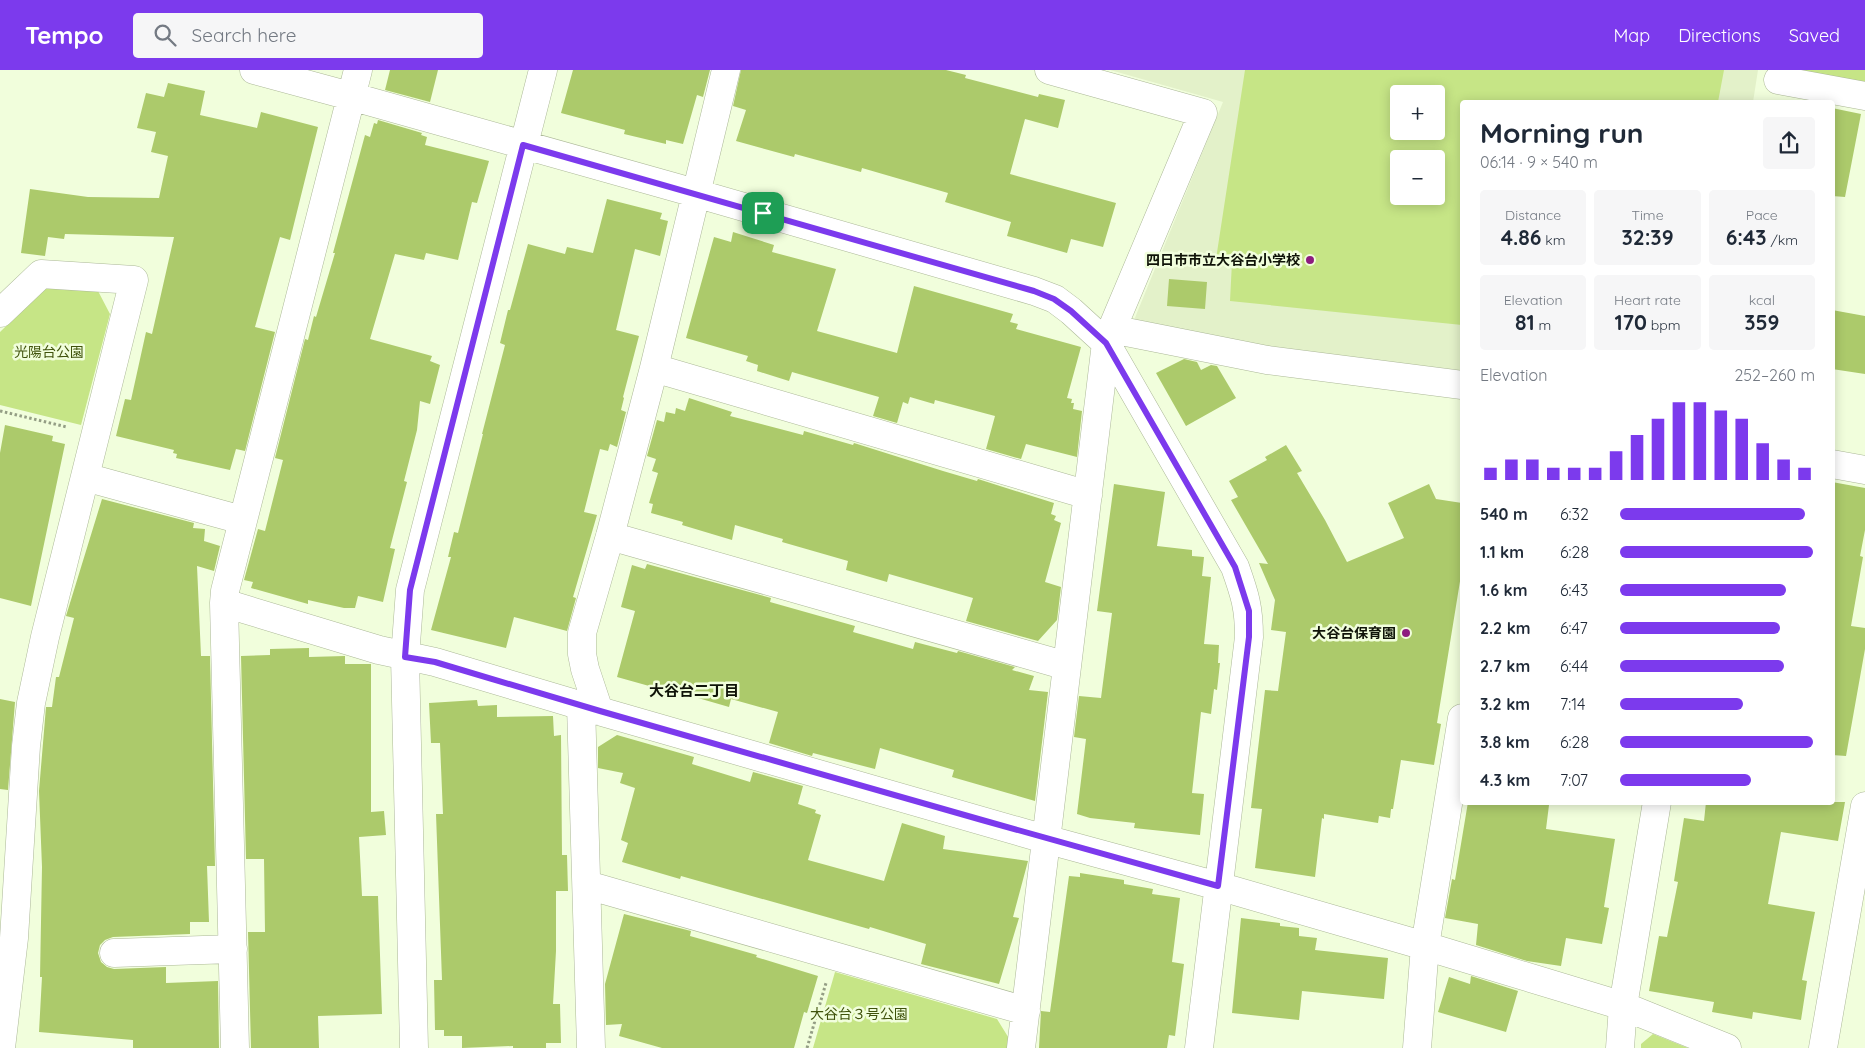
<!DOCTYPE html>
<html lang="en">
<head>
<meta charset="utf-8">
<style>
	:root { --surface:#fff; --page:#f6f6f7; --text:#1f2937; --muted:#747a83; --accent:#7c3aed }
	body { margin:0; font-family:Quicksand,"Noto Sans JP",sans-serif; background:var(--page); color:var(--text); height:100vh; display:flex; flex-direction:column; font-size:19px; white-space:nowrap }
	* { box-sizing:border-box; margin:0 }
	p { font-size:16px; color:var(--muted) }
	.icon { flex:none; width:28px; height:28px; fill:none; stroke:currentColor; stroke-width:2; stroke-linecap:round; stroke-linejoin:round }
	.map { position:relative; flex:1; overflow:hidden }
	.details { position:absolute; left:1460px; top:30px; width:375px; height:705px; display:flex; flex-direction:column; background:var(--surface); border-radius:5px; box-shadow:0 2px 12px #0003 }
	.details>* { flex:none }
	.tools { position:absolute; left:1390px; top:15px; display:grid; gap:10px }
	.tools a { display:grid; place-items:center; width:55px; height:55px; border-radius:5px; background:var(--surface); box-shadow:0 2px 12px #0003; font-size:25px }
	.pin { position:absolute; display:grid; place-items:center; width:42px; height:42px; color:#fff; margin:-21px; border-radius:10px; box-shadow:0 2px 8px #0006 }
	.round { display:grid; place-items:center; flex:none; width:52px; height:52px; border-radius:5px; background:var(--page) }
	.headline { display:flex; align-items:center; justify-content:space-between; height:85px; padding:0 20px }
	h1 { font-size:28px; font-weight:700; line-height:38px }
	.figures { display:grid; grid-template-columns:repeat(3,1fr); gap:8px; height:85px; padding:5px 20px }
	.figures div { display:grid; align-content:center; border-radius:5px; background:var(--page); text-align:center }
	.figures b { font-size:21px; font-weight:700 }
	.figures small { font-size:14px; font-weight:400 }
	.figures p { font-size:14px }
	.chart { height:140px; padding:10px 20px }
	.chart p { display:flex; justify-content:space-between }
	.chart svg { width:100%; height:90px; margin-top:5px; stroke:var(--accent); stroke-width:6 }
	ul { padding:0 20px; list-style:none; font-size:16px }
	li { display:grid; grid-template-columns:80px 60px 1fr; align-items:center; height:38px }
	li i { height:12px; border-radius:6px; background:var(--accent) }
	header { display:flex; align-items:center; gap:30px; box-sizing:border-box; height:70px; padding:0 25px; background:var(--accent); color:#fff }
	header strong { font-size:24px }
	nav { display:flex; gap:28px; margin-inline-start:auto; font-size:18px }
	.search { width:350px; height:45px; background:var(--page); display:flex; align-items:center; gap:12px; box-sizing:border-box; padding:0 18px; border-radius:5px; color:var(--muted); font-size:19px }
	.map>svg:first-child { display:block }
	.built { fill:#e3f1c9; fill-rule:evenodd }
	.green { fill:#c6e586; fill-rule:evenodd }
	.building { fill:#acca6b }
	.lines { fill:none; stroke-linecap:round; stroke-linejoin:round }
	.minor-casing { stroke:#acb898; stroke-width:29 }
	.path { stroke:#949e85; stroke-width:3; stroke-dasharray:2.5 2.5; stroke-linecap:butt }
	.minor { stroke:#fff; stroke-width:28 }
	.route-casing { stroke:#fff; stroke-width:10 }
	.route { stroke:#7c3aed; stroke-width:6 }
	.poi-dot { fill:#8d1c7f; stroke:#f1fedc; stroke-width:2 }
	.labels { text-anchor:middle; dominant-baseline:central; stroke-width:5; stroke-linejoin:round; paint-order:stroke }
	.poi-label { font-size:14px; font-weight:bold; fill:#0f1308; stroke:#f1fedc; text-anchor:end }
	.park-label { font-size:14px; fill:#3f520b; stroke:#f1fedc }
	.neighbourhood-label { font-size:15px; font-weight:bold; fill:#0f1308; stroke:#f1fedc }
</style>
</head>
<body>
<header>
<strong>Tempo</strong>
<div class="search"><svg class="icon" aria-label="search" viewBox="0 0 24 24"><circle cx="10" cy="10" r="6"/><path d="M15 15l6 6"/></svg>Search here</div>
<nav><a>Map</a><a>Directions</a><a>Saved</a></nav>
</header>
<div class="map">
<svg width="1865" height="978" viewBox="0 0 1865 978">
	<rect width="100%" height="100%" fill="#f1fedc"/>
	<path class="built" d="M 1110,0 L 1758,0 L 1753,32 L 1462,32 L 1462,303 L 1269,280 L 1132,255 L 1223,32 ZM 1399,24 L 1436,24 L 1436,61 L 1399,61 ZM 1399,89 L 1436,89 L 1436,126 L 1399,126 Z"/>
	<path class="green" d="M 1245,0 L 1724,0 L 1718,32 L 1462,32 L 1462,255 L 1230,231 L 1232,192 L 1216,189 ZM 1399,24 L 1436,24 L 1436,61 L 1399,61 ZM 1399,89 L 1436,89 L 1436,126 L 1399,126 Z
		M 1802,0 L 1865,0 L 1865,16 L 1805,5 Z
		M 46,217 L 98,221 L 110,244 L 81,355 L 0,335 L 0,262 Z
		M 835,902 L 997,949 L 1010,970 L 1009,978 L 813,978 Z
		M 1653,964 L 1688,978 L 1641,978 L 1641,974 Z"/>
	<path class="building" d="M 390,0 L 438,0 L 430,32 L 385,20 Z
		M 573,0 L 710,0 L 703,27 L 697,25 L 683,74 L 666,70 L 666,74 L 624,64 L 625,60 L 561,43 Z
		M 741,0 L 946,0 L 966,5 L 965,8 L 1038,27 L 1039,24 L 1065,30 L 1058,58 L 1025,49 L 1010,104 L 1116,133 L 1103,177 L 1071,169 L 1067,183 L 1007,166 L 1011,152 L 945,132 L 948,123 L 862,98 L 861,102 L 795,84 L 794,87 L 736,71 L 746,40 L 733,36 Z
		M 168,13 L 205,21 L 200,45 L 257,58 L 261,42 L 318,57 L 290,170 L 280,167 L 255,257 L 275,262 L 245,381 L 236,379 L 230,400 L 176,388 L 177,384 L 173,383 L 174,380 L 116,366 L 125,329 L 131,330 L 146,262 L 152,264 L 174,167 L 65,164 L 64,169 L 48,167 L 45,186 L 21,183 L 30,119 L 88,127 L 159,128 L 168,86 L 151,82 L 156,62 L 137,58 L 146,23 L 164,27 Z
		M 1832,38 L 1861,44 L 1845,127 L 1832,126 Z
		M 378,50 L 422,63 L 421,65 L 427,67 L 425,75 L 489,91 L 477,133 L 472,132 L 458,190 L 426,183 L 424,190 L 395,184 L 370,269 L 432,286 L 430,291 L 440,295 L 430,334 L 420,331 L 417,360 L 404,411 L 407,412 L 390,478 L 395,479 L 383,532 L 358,526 L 355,538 L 344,538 L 308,530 L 308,534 L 251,518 L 253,512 L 244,510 L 258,459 L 265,461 L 283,390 L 275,388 L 305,269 L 308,270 L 314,246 L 316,247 L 335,183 L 333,183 L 365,65 L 370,67 L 374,53 L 377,54 Z
		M 607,129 L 662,143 L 660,149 L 668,151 L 660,186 L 635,179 L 616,260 L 639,266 L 623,327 L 624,328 L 621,340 L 626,342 L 617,377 L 610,374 L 608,381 L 600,379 L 584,442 L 597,445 L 573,527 L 576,528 L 567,561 L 514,547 L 506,578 L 431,560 L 451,487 L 448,487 L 454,462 L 458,463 L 483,364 L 482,364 L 505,275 L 500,273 L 508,240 L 510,240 L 528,174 L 565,184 L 567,177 L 593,183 Z
		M 733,162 L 774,175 L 772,182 L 836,199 L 817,261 L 897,283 L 914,216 L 1013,244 L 1010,252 L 1018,254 L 1016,259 L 1081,277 L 1067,328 L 1072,329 L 1071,333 L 1074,333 L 1073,339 L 1082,341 L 1077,387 L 1026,374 L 1021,389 L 986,379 L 995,346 L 935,330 L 934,334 L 910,327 L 908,334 L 903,332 L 897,353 L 873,346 L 879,327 L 792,302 L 789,311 L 757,301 L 758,295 L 746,291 L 748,286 L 686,268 L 714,167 L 731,172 Z
		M 1169,209 L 1207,212 L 1205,239 L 1167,236 Z
		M 1832,240 L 1865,246 L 1865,304 L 1832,299 Z
		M 1184,289 L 1197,292 L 1201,300 L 1211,295 L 1217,296 L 1236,328 L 1186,356 L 1156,303 Z
		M 689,328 L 732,342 L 730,346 L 803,365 L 804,361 L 853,375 L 854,373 L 943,401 L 977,411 L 978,409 L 1054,433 L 1051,444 L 1056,446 L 1054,450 L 1061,453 L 1045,512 L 1061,517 L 1057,550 L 1038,571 L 966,551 L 973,528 L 889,504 L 887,512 L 846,500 L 848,491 L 782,472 L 783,469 L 735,455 L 732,470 L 682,455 L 683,452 L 651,443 L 653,434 L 649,433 L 658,403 L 652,401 L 656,389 L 647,386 L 657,350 L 664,352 L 666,342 L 675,344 L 676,338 L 685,341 Z
		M 5,355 L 53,366 L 52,371 L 65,374 L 31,536 L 0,528 L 0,383 Z
		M 1286,375 L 1302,401 L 1297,403 L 1325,450 L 1347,492 L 1404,468 L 1388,433 L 1429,414 L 1436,429 L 1462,433 L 1462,499 L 1437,653 L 1441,654 L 1434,695 L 1401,690 L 1393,739 L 1391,739 L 1390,748 L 1379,746 L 1378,753 L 1324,744 L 1324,749 L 1322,748 L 1315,807 L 1255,798 L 1262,739 L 1251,738 L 1265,620 L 1278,621 L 1286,562 L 1271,560 L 1275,530 L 1259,493 L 1268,494 L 1231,430 L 1238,427 L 1229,411 L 1267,390 L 1265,387 Z
		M 1832,412 L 1865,418 L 1865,460 L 1860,486 L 1863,487 L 1851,556 L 1865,558 L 1865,579 L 1846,686 L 1832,685 Z
		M 1114,414 L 1165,422 L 1157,476 L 1192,480 L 1192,486 L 1204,487 L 1202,506 L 1211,507 L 1204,574 L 1219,575 L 1218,593 L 1220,593 L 1217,620 L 1214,619 L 1211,644 L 1201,642 L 1192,723 L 1204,724 L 1200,765 L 1134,758 L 1135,753 L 1090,748 L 1077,744 L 1086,669 L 1074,667 L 1079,626 L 1101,628 L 1112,543 L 1097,541 Z
		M 102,429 L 194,453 L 193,458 L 205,459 L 204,471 L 220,476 L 214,501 L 197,496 L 201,586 L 210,586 L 215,796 L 207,796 L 209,852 L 190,852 L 190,864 L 113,867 L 105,870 L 100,875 L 98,883 L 101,892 L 107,897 L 114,899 L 166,897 L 166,913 L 218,911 L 219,978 L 133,978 L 133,970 L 39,962 L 42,907 L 40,907 L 42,797 L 39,721 L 46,637 L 52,637 L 56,607 L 59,607 L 74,548 L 66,546 Z
		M 647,494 L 771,528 L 770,532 L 855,556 L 853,562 L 913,579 L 915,572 L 957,583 L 958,581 L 1015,597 L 1012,600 L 1034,606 L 1029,620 L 1048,622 L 1035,731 L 952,707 L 954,700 L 880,678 L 875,699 L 813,683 L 812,686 L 769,673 L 778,642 L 731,629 L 729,637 L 667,619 L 667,621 L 617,607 L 635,541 L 621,537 L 632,495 L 645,499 Z
		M 309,578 L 309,587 L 345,586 L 345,594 L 371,594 L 371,742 L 384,741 L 386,765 L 359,767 L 362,826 L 378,826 L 382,944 L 318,946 L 319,978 L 251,978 L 248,862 L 265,862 L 264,789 L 246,789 L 241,586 L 270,585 L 270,579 Z
		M 0,629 L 15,632 L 8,720 L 0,719 Z
		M 477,630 L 478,636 L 497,635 L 497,647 L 553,646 L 554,666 L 561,665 L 562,785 L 567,785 L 568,821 L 556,821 L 556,881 L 553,934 L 560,934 L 561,973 L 546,973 L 546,978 L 513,978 L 513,976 L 462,978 L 462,966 L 444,966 L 444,960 L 435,960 L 434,910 L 442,910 L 436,744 L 443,744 L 440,673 L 431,673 L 429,633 Z
		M 617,665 L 694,687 L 692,694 L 750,712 L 753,702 L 803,716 L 798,734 L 816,740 L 815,743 L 821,745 L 808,790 L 884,811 L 902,753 L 945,766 L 943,779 L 1028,791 L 1013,847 L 1019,848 L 999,914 L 921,894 L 926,874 L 870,857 L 869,859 L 681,806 L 680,809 L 622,792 L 628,773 L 621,770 L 635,718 L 620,713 L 623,703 L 598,698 L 598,677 Z
		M 1468,732 L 1534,732 L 1549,735 L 1546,759 L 1615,769 L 1604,837 L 1609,838 L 1602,874 L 1566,868 L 1561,896 L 1527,891 L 1476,875 L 1478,854 L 1445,848 L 1452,809 L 1455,810 Z
		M 1706,732 L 1845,732 L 1838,771 L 1781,762 L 1768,834 L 1815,842 L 1802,910 L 1807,911 L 1801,950 L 1753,942 L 1752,949 L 1712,942 L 1714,932 L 1649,921 L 1659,866 L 1667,867 L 1678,812 L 1674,811 L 1684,748 L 1704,751 Z
		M 1080,803 L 1124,810 L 1124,814 L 1153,819 L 1152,824 L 1180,828 L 1172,892 L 1184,894 L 1175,966 L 1169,965 L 1167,978 L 1039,978 L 1041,941 L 1050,942 L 1069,806 L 1080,807 Z
		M 624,844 L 691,861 L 690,866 L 757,885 L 756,887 L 818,906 L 807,943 L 804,942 L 794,978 L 662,978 L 619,966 L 622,954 L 606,955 L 605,914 Z
		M 1241,848 L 1280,853 L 1280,856 L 1299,858 L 1299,866 L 1317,868 L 1315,880 L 1388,888 L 1384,929 L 1302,921 L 1299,950 L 1232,943 Z
		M 1471,906 L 1518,921 L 1506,962 L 1438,942 L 1449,907 L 1470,914 Z"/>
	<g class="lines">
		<g class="minor-casing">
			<path id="minor" d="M 254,0 L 350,26 L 695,123 L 1034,221 L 1055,229 L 1071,241 L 1106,273 L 1235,497 C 1245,525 1249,538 1249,567 L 1199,978
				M 1778,10 L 1865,26
				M 0,243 L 41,204 L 134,210 L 45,567 L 31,633 L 26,676 L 14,868 L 1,978
				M 1111,259 L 1267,290 L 1462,315
				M 654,298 L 1088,425
				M 1832,394 L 1865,400
				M 85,407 L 242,450
				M 610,466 L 1067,596
				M 224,533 L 379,580 L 435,592 L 599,641 L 1045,769 L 1218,816 L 1425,876 L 1623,936 L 1727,978
				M 581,635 L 591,978
				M 599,641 L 585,599 L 582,584 L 582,563 L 610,466 L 654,298 L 726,0
				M 587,815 L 1026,941
				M 114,883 L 233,879
				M 235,978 L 224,533 L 225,521 L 358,0
				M 414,978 L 405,587 L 410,520 L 543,0
				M 1021,978 L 1106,273 L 1203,43 L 1049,0
				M 1417,978 L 1425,876 L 1462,648
				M 1620,978 L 1623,936 L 1657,732
				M 1823,978 L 1865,736"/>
		</g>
		<path class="path" d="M 0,341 L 67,357
			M 807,978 L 826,913"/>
		<use href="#minor" class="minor"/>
	</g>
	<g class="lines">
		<g class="route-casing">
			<path id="route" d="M 523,75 L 1034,221 L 1054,229 L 1071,241 L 1106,273 L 1235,497 L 1249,541 L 1249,567 L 1218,816 L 982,750 L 600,641 L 435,592 L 405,587 L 410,520 Z"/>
		</g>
		<use href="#route" class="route"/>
	</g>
	<g class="poi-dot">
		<circle cx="1310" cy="190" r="5"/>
		<circle cx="1406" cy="563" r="5"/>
	</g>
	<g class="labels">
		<g class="poi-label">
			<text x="1300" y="190">四日市市立大谷台小学校</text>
			<text x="1396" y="563">大谷台保育園</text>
		</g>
		<g class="park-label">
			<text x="49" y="282">光陽台公園</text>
			<text x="859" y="944">大谷台３号公園</text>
		</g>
		<g class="neighbourhood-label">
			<text x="694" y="620">大谷台二丁目</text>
		</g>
	</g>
</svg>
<div class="tools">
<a>+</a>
<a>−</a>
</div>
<div class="pin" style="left:763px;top:143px;background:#1e9e55"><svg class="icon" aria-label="arrive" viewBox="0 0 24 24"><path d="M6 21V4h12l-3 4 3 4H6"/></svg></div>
<section class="details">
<div class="headline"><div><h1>Morning run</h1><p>06:14 · 9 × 540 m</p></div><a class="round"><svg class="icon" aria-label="share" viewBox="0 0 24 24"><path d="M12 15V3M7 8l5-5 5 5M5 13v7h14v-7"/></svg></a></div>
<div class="figures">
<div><p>Distance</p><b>4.86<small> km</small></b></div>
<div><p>Time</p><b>32:39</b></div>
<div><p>Pace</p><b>6:43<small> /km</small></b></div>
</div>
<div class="figures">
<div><p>Elevation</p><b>81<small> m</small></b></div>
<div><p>Heart rate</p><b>170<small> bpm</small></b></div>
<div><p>kcal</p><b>359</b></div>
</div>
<div class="chart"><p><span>Elevation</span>252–260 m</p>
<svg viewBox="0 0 160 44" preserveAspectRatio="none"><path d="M5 44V38M15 44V34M25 44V34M35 44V38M45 44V38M55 44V38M65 44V30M75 44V22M85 44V14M95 44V6M105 44V6M115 44V10M125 44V14M135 44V26M145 44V34M155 44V38"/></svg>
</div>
<ul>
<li><b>540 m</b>6:32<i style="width:95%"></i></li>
<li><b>1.1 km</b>6:28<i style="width:99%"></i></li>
<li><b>1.6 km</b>6:43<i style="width:85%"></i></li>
<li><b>2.2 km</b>6:47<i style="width:82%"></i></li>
<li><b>2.7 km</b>6:44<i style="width:84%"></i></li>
<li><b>3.2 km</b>7:14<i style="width:63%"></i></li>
<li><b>3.8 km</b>6:28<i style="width:99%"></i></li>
<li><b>4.3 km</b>7:07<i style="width:67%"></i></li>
</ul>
</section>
</div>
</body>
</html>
